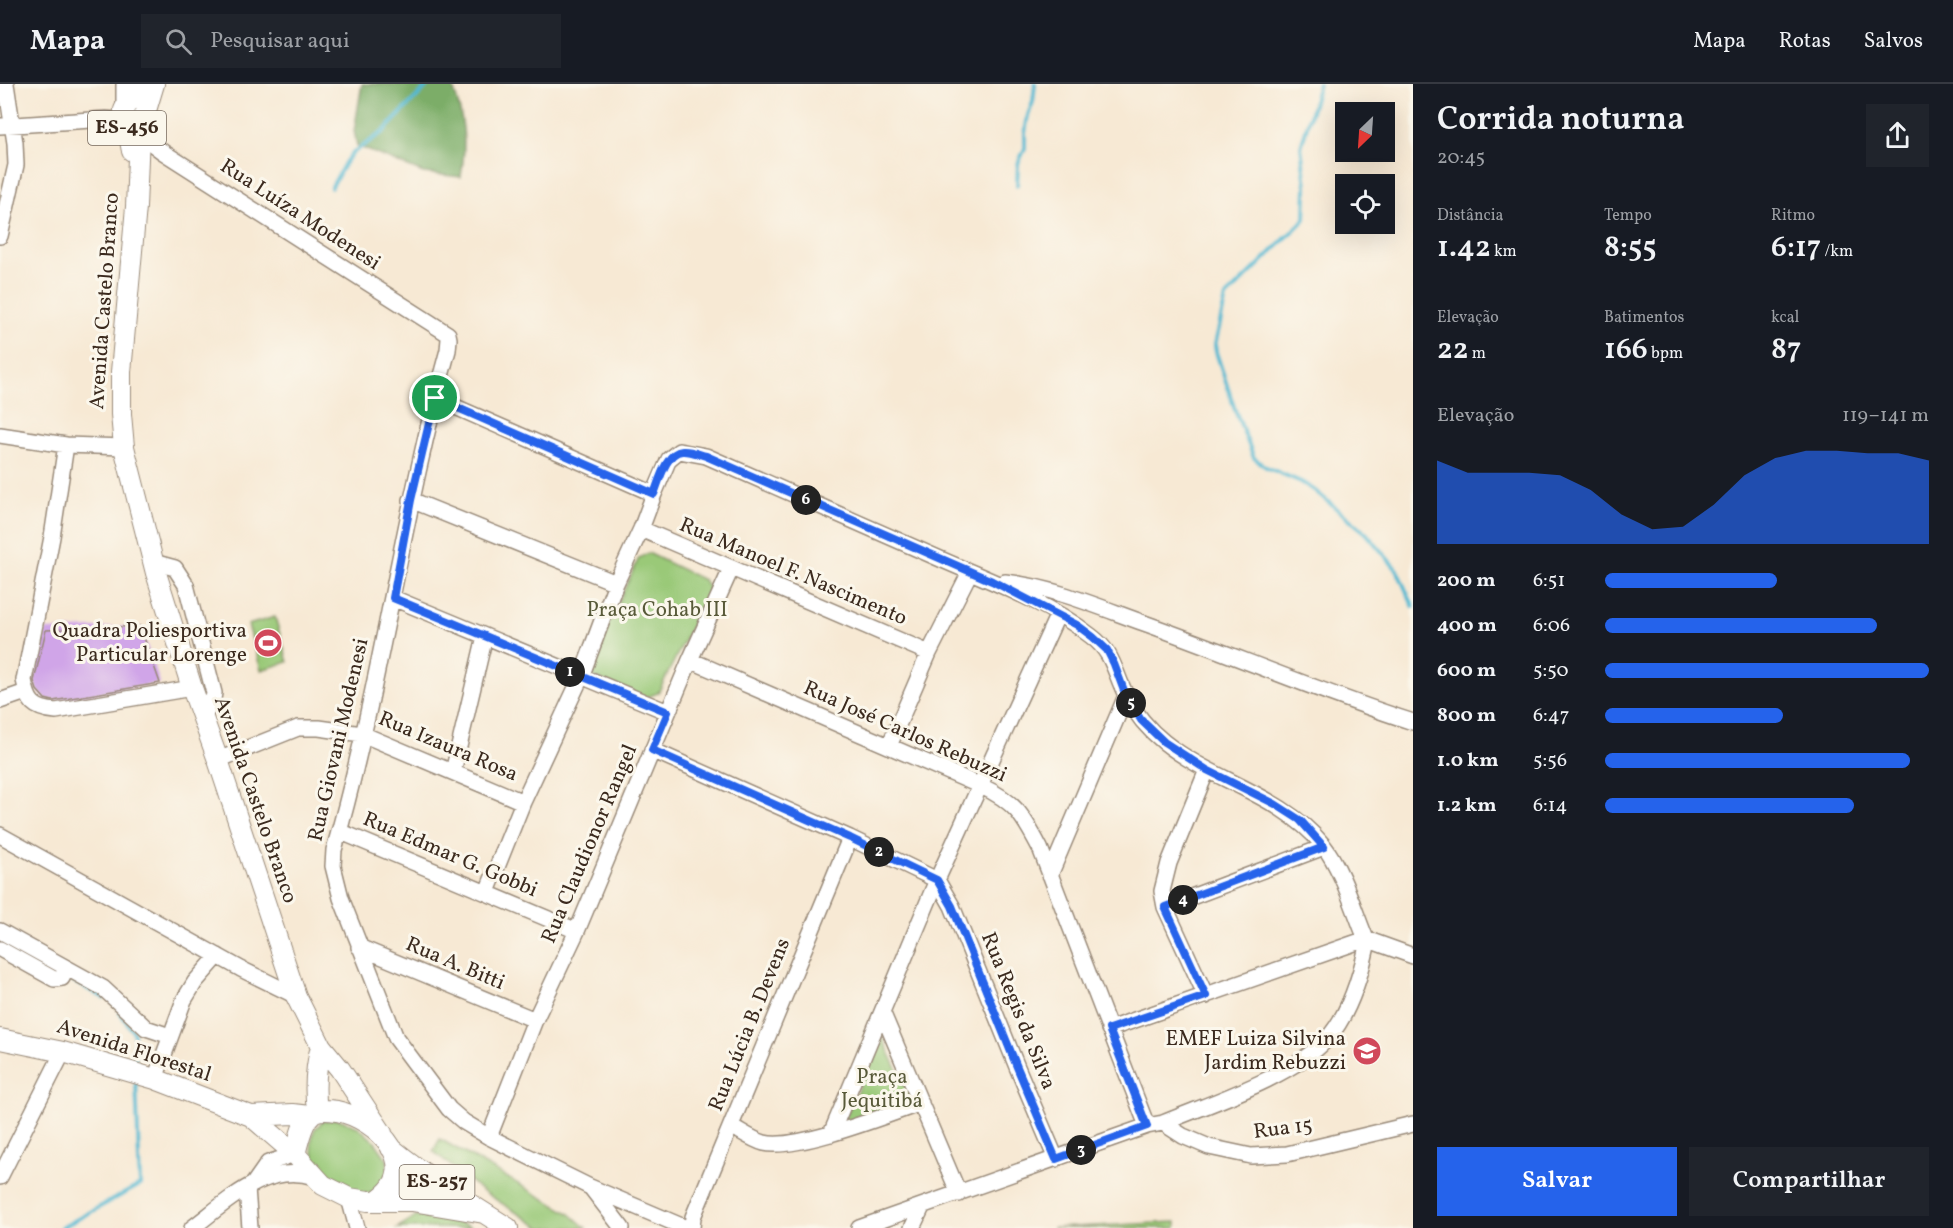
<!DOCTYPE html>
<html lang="pt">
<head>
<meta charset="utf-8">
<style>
	:root { --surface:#171b24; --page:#20242c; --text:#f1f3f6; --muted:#9ea1a6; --line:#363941; --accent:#2563eb }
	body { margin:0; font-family:Vollkorn,serif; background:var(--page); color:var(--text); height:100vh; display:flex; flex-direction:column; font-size:22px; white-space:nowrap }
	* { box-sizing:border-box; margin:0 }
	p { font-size:20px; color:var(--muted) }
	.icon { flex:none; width:33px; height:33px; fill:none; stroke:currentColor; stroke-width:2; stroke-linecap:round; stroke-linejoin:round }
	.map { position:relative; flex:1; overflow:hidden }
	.drawer { display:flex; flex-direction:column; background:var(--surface); width:540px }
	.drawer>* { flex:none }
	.needle { width:39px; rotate:205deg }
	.tools { position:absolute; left:1335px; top:18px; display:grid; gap:12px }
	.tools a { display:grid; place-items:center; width:60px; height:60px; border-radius:0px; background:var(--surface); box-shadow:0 6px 24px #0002; font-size:30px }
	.pin { position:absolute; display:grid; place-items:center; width:51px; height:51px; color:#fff; margin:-26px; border:3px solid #fff; border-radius:50%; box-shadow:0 2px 6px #0007 }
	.km { position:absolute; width:30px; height:30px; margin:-15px; border-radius:50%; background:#222; color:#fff; font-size:16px; line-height:30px; text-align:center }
	.round { display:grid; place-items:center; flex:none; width:63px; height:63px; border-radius:0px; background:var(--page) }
	.headline { display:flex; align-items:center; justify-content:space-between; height:102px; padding:0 24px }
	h1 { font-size:33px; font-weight:600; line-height:45px }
	.stats { display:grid; grid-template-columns:repeat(3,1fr); gap:9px; height:102px; padding:6px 24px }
	.stats div { display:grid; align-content:center }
	.stats b { font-size:30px; font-weight:600 }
	.stats small { font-size:16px; font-weight:400 }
	.stats p { font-size:16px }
	.chart { height:168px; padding:12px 24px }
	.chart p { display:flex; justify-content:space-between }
	.chart svg { width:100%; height:108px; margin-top:6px; fill:var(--accent); opacity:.7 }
	.action { display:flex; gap:12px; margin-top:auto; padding:12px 24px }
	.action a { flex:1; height:69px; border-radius:0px; background:var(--accent); color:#fff; font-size:24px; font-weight:600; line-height:69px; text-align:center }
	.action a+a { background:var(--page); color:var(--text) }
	ul { padding:0 24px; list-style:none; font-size:20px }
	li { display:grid; grid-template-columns:96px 72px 1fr; align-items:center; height:45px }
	li i { height:15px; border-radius:8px; background:var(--accent) }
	header { display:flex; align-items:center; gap:36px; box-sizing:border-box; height:84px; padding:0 30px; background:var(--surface); border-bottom:2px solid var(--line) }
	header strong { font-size:28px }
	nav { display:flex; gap:33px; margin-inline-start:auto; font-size:21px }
	.search { width:420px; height:54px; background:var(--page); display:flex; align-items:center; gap:15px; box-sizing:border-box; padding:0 21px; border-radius:0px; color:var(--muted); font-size:22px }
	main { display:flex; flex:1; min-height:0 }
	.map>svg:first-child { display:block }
	.green { fill:#9ac978; stroke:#6a7a4b; stroke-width:1.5 }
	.forest { fill:#7bad68; stroke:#5b6c43; stroke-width:1.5 }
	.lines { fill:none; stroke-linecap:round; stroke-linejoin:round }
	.stream { stroke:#54b9d2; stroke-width:4 }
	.building { fill:#d0a5e8 }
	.minor-casing { stroke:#998a79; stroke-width:18 }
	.major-casing { stroke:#998a79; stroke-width:22 }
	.minor { stroke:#fff; stroke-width:15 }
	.major { stroke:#fff; stroke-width:20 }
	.route-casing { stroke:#fff; stroke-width:12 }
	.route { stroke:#2563eb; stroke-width:8 }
	.labels { text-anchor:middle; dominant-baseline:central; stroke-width:6; stroke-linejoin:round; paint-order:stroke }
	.shield { fill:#fbf7ec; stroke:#75685c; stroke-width:1.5 }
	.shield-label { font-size:20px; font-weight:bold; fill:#3b2a1e }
	.street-label { font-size:21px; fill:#3b2a1e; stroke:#fbf7ec }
	.park-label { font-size:21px; fill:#585a39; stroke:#fbf7ec }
	.poi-label { font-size:21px; fill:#3b2a1e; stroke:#fbf7ec; text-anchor:end }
</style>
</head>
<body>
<header>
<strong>Mapa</strong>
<div class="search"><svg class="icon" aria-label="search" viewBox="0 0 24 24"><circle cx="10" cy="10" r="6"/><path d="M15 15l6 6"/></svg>Pesquisar aqui</div>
<nav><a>Mapa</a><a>Rotas</a><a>Salvos</a></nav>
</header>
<main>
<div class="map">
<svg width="1413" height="1144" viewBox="0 0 1413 1144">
	<rect width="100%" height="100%" fill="#fbf7ec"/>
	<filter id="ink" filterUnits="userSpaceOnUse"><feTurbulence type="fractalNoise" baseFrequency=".0167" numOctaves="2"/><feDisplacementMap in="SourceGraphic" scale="12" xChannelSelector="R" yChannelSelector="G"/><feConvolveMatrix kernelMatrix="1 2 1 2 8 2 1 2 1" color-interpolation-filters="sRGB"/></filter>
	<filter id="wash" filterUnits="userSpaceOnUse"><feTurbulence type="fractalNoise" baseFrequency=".008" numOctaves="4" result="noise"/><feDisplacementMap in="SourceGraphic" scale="24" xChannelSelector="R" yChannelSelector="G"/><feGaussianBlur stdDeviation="1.35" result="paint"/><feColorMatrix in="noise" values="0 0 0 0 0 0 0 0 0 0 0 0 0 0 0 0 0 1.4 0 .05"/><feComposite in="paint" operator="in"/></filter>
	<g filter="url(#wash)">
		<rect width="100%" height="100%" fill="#f7e9d4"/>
		<path class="green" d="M 648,469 L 704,496 L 710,505 L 658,609 L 645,614 L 590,591 L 592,575 L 639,474 Z
			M 275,533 L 288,578 L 261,586 L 248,541 Z
			M 882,953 L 913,1019 L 842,1040 Z
			M 338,1035 L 358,1043 L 375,1058 L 387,1075 L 389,1091 L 378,1109 L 355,1110 L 330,1094 L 315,1077 L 311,1059 L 314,1046 L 323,1037 Z
			M 440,1055 L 569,1129 L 586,1144 L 541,1144 L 482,1107 L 433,1067 Z
			M 428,1129 L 442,1131 L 472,1144 L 397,1144 L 415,1133 Z
			M 1176,1138 L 1176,1144 L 1052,1144 Z"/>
		<path class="forest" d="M 362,0 L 452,0 C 464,35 467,56 461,93 L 423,89 L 357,62 L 354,47 Z"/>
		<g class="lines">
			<path class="stream" d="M 1319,0 L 1301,63 L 1306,102 L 1305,135 L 1226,213 L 1215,261 L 1216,268 L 1235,326 L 1254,374 L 1266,383 L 1301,398 L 1314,406 L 1366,449 L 1397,486 L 1413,522
				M 1017,101 L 1018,80 L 1025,64 L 1025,49 L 1028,31 L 1033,18 L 1035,0
				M 331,104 L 346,77 L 354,68 L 383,48 L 429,0
				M 6,859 L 31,873
				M 66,893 L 104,914
				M 120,929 L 134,949 L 135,983
				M 61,1144 L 140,1101 L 136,997"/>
		</g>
		<g id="blocks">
			<path class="building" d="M 140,542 L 160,599 L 53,617 L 45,615 L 37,606 L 34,597 L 46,546 Z"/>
		</g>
	</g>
	<g filter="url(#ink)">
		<use href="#blocks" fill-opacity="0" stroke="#998a79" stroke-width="1.5"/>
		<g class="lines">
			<g class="minor-casing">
				<path id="minor" d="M 124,0 L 124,26
					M 0,42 L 106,35 L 126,37
					M 139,50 L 163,68 L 448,250 L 449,255 L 448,266 C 402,431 381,602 334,766 L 333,782 L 341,814 L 396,954 L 449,1025 L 464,1038 L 489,1053 L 590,1103 L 686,1144
					M 0,152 L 16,81 L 15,59 L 6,0
					M 435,314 L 654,410
					M 0,351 L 66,361 L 124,363
					M 66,361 L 52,453 L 24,596 C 28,618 33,625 56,627 L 192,604
					M 411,416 L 616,499
					M 641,445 L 929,569
					M 153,478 L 175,484 L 186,501 L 214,609 L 213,615 L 203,634
					M 1005,498 C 1053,503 1099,523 1144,539 C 1234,571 1322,609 1413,638
					M 393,514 L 668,628
					M 690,576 L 981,702 C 1016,718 1023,732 1040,764 L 1147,1042
					M 0,617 L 26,608
					M 889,662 L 929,569 L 970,488
					M 652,666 L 850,754 L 937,796 L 952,822 L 1017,983 L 1056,1075
					M 218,676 L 298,644 L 319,644 L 362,650 L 523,718
					M 453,688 L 485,552
					M 339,747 L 577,847
					M 0,751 L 241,885 L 296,912
					M 1050,791 L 1126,612
					M 487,808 L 523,718 L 581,593 L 616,499 L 641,445 L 654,410 L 669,375 L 679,367 L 706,372 C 783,406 861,440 938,474 C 990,497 1046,517 1091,552 C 1115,570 1114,589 1127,613 C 1136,631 1149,646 1164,658 C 1214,698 1281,710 1323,761 C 1342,785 1354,826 1366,855 L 1367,862 C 1360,894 1349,931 1327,955 C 1292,993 1211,1019 1163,1039 L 1147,1042 L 859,1144
					M 1165,823 L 1324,763
					M 0,847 L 103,904 L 146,944 L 170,952
					M 359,863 L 535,936
					M 0,865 L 54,895 L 62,894 L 67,884
					M 1206,912 L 1165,823 L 1162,807 L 1169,779 L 1207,686
					M 883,930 L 959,1110
					M 1109,945 L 1366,855 L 1413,872
					M 155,995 L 184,916 L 195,898 L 218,872
					M 1163,1039 L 1183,1052 L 1209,1063 L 1251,1072 L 1287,1070 L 1413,1040
					M 731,1042 C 742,1048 753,1056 764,1059 C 796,1067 887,1031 921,1019
					M 831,1050 L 937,796 L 1058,530
					M 489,1053 L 535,936 L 577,847 L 690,576 L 731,485
					M 0,1093 L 63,968
					M 254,1099 L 268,1079 L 295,1070
					M 247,1104 L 250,1144
					M 592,1105 L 622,1144
					M 349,1114 L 357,1144
					M 192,1144 C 227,1118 267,1077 314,1093
					M 692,1144 L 693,1133 L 850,754
					M 912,1144 L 922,1123"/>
			</g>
			<g class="major-casing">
				<path id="major" d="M 154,0 L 139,50 L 136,123 L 121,288 L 121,330 L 124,363 L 156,489 L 192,604 L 218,676 L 296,912 L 321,962 L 340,985 L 382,1049
					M 132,67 L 124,26 L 138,0
					M 0,955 L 63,968 L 155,995 L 251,1032 L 295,1070 L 323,1101 L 349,1114 L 368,1117 L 412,1117 L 484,1129
					M 317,1027 C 314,1004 315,985 321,962
					M 251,1032 L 293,1030 L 310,1032
					M 391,1064 C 428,1094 468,1119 508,1144
					M 295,1070 C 299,1057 302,1035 314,1028 C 321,1025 330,1026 337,1027 C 379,1035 426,1085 376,1117"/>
			</g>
			<use href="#minor" class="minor"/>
			<use href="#major" class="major"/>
		</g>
	</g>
	<g class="lines" filter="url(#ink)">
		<g class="route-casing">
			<path id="route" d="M 435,314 L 654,410 C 659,398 666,368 682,367 C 690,366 698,370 706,372 L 992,497 L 1077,541 L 1093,553 L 1107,566 L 1114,580 L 1126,612 L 1141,636 L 1164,658 L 1207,686 L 1275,720 L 1300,736 L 1324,763 L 1165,823 L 1206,912 L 1109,945 L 1147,1042 L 1056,1075 L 1017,983 L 952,822 L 937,796 L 850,754 L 652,666 L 668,628 L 393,514 L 411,416 Z"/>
		</g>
		<use href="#route" class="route"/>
	</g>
	<defs>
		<g id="stadium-disc" transform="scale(1.5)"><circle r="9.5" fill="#d1495b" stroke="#fbf7ec"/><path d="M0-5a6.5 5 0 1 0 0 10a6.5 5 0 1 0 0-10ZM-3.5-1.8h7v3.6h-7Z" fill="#fff"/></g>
		<g id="school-disc" transform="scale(1.5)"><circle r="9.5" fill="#d1495b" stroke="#fbf7ec"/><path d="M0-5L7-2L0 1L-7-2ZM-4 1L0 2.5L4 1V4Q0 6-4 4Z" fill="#fff"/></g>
	</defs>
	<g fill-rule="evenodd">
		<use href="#stadium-disc" x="268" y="559"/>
		<use href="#school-disc" x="1367" y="967"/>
	</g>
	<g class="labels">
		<g class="shield">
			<rect x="88" y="27" width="78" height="34" rx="4.5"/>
			<rect x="399.5" y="1081" width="75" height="34" rx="4.5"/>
		</g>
		<g class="shield-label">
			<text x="127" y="44">ES-456</text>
			<text x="437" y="1098">ES-257</text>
		</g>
		<g class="street-label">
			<text transform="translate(300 131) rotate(33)">Rua Luíza Modenesi</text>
			<text transform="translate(105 217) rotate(-86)">Avenida Castelo Branco</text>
			<text transform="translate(793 488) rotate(23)">Rua Manoel F. Nascimento</text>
			<text transform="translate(905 648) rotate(24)">Rua José Carlos Rebuzzi</text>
			<text transform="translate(339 656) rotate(-77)">Rua Giovani Modenesi</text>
			<text transform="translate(448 663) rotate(23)">Rua Izaura Rosa</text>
			<text transform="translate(255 716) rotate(71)">Avenida Castelo Branco</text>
			<text transform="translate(590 760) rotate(-67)">Rua Claudionor Rangel</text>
			<text transform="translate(450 771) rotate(23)">Rua Edmar G. Gobbi</text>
			<text transform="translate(455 880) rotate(23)">Rua A. Bitti</text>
			<text transform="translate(1018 927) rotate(68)">Rua Regis da Silva</text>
			<text transform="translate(750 941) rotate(-68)">Rua Lúcia B. Devens</text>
			<text transform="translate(134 967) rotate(18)">Avenida Florestal</text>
			<text transform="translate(1283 1045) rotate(-7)">Rua 15</text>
		</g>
		<g class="park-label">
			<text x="657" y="526">Praça Cohab III</text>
			<text x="882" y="993">Praça<tspan x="882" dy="24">Jequitibá</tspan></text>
		</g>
		<g class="poi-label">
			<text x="247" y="547">Quadra Poliesportiva<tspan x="247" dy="24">Particular Lorenge</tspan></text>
			<text x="1346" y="955">EMEF Luiza Silvina<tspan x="1346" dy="24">Jardim Rebuzzi</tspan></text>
		</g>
	</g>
</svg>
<div class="tools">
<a><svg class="needle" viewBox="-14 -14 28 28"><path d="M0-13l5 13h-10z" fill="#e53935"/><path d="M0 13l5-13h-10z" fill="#9ea1a6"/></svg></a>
<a><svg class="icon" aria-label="locate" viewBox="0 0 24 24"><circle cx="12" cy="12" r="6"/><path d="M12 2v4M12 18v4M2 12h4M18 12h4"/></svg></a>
</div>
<div class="pin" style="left:435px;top:314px;background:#1e9e55"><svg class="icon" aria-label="arrive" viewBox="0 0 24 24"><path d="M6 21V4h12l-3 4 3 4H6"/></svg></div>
<b class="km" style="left:570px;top:588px">1</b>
<b class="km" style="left:879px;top:768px">2</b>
<b class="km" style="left:1081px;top:1066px">3</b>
<b class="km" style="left:1183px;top:816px">4</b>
<b class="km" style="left:1131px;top:619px">5</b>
<b class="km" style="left:806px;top:416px">6</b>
</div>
<section class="drawer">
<div class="headline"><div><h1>Corrida noturna</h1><p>20:45</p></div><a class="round"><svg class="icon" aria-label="share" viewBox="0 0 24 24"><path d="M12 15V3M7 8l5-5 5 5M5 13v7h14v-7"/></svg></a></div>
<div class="stats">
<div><p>Distância</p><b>1.42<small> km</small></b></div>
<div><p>Tempo</p><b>8:55</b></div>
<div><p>Ritmo</p><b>6:17<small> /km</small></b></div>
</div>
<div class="stats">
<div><p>Elevação</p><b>22<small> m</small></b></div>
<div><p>Batimentos</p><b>166<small> bpm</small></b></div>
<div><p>kcal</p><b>87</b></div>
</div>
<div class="chart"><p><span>Elevação</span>119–141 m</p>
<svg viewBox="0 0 160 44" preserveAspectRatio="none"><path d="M0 44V10L10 15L20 15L30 15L40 16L50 22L60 32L70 38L80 37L90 28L100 16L110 9L120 6L130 6L140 7L150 7L160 10V44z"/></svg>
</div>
<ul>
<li><b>200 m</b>6:51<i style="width:53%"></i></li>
<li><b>400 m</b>6:06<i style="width:84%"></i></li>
<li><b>600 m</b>5:50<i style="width:100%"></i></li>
<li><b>800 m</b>6:47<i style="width:55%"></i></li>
<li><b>1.0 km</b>5:56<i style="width:94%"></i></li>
<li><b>1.2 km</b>6:14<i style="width:77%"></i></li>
</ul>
<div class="action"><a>Salvar</a><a>Compartilhar</a></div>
</section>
</main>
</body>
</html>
